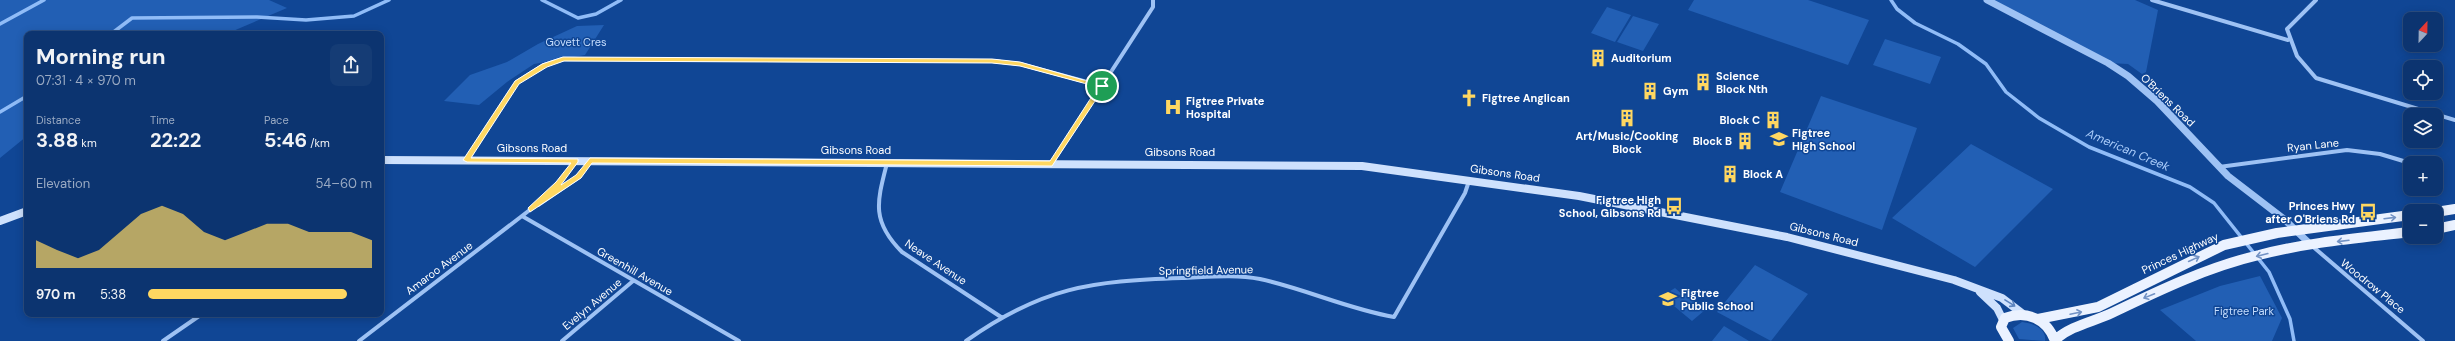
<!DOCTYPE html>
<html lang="en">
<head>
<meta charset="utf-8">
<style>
	:root { --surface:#0c3470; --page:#153c75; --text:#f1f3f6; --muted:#9aaac3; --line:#2c4f83; --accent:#ffd761 }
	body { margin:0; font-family:"DM Sans",sans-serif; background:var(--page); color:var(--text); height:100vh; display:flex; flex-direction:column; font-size:15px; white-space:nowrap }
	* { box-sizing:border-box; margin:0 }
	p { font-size:13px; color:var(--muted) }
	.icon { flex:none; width:22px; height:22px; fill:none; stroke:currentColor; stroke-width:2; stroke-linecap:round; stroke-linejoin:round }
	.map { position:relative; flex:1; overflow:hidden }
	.details { position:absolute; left:24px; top:31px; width:360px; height:286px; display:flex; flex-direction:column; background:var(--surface); border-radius:8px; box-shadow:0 2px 10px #0003,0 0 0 1px var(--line) }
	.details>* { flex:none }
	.needle { width:26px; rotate:22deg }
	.buttons { position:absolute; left:2403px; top:12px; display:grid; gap:8px }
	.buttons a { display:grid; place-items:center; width:40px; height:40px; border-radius:8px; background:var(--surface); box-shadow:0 2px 10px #0003,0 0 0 1px var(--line); font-size:20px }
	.pin { position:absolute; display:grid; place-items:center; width:34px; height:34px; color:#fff; margin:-17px; border:2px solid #fff; border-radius:50%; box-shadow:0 1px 4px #0007 }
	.round { display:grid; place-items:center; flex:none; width:42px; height:42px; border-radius:8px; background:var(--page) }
	.head { display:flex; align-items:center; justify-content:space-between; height:68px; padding:0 12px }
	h1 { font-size:22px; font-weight:700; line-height:30px }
	.figures { display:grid; grid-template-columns:repeat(3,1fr); gap:6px; height:68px; padding:4px 12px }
	.figures div { display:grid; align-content:center }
	.figures b { font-size:20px; font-weight:700 }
	.figures small { font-size:11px; font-weight:400 }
	.figures p { font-size:11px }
	.chart { height:112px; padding:8px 12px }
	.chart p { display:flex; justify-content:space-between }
	.chart svg { width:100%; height:72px; margin-top:4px; fill:var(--accent); opacity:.7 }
	ul { padding:0 12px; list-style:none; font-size:13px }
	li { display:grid; grid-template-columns:64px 48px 1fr; align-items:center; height:30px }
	li i { height:10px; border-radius:5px; background:var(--accent) }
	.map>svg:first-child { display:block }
	.green { fill:#225fb4 }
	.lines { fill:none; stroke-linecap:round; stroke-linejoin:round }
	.stream { stroke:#90bcf7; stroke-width:3.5 }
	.minor { stroke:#9ec2f4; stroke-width:4 }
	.tertiary { stroke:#9ec2f4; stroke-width:7 }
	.secondary { stroke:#cee1fd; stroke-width:8 }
	.primary { stroke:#ebf2ff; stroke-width:10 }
	.oneway { stroke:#7393c5 }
	.oneway2 { stroke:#5c84bf }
	.route { fill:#ffd761; stroke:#fff; fill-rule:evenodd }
	.labels { text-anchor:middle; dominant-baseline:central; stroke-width:3; stroke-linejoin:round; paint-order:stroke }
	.park-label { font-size:11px; fill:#c6defe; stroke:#104695 }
	.poi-label { font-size:11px; font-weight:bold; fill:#fff; stroke:#104695; text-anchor:start }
	.street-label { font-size:11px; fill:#fff; stroke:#104695 }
	.water-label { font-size:12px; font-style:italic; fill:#aaccfa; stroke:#104695 }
</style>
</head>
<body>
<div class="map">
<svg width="2455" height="341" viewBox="0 0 2455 341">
	<rect width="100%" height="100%" fill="#104695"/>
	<path class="green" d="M 0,0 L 269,0 L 287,8 L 226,34 L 27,34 L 27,136 L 0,158 Z
		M 1694,0 L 1808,0 L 1869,20 L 1848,65 L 1688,10 Z
		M 1987,0 L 2135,0 L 2158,10 L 2146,72 L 2142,74 L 2128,64 L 2108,63 Z
		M 1607,7 L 1631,15 L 1615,42 L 1591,33 Z
		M 1633,16 L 1659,24 L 1643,51 L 1617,42 Z
		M 604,25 L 585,55 L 534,64 L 507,82 L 479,105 L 444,101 L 470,75 L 507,62 L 538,44 L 577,26 Z
		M 1885,39 L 1941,57 L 1930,84 L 1873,65 Z
		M 1821,96 L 1917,128 L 1882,230 L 1780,192 Z
		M 1971,144 L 2053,189 L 1975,267 L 1892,218 Z
		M 1755,265 L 1808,294 L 1771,341 L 1717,312 Z
		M 2260,276 L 2282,318 L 2272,341 L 2196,341 L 2160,310 L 2220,286 Z
		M 1675,288 L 1684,296 L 1688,294 L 1705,310 L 1692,321 L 1662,296 Z
		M 2022,322 C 2032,323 2047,328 2045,341 L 2019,339 L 2013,328 Z
		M 1724,326 L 1749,341 L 1712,341 Z"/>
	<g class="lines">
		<path class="stream" d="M 542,0 L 578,18 L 596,14 L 621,0
			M 1891,0 L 1897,9 L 1915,23 L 1958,44 L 1986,64 L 2006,92 L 2039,118 L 2089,147 L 2190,187 L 2214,203 L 2269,272 L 2290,319 L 2294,341
			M 0,24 L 44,0
			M 111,34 L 132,18 L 257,17 L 306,20 L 354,16 L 389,0
			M 0,112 L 27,96"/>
		<path class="minor" d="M 2152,0 L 2288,40
			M 2316,0 L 2287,29 L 2297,56 L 2316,78 L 2455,120
			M 467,160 L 517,82 L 544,65 L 563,59 L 992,61 L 1020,64 L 1102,86
			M 887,163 C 877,202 871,221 902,252 L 1001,317
			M 1052,163 L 1153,7 L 1153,0
			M 2219,167 L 2347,150 L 2380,154 L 2410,163
			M 538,205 L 579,177 L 590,161
			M 522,216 L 739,341
			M 2311,245 L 2423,341
			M 163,341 L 202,314
			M 359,341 L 531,209 L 559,184 L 575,162
			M 562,341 L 633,281
			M 966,341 C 1042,287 1091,281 1182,278 C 1208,277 1235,274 1260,279 C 1306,289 1348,309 1394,317 L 1465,193 L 1469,181"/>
		<path class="tertiary" d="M 1987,0 L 2108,63 L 2128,76 L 2157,101 L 2228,176 L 2284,219 L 2311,245"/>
		<path class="secondary" d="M 381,160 L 1362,166 L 1579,196 L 1787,237 L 1954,280 L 2002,298 L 2023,314
			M 0,221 L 27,211
			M 1980,292 L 1997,308 L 2003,320"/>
		<path class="primary" d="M 2436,212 L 2455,209
			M 2436,229 L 2455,225
			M 2038,319 L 2098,307 L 2224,245 L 2277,233 L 2410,215
			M 2055,340 C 2072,325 2093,322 2112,313 C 2160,290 2208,267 2259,255 C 2309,242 2360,238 2410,232
			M 2009,341 L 2001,327 L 2005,318 C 2027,310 2047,319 2055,341"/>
	</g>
	<defs><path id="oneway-shaft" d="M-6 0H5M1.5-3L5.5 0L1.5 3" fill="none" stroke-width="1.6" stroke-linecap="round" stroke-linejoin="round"/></defs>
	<g class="oneway">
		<use href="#oneway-shaft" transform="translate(2390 218) rotate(-7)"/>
		<use href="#oneway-shaft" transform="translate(2343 241) rotate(173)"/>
		<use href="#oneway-shaft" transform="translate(2262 255) rotate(166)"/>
		<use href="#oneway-shaft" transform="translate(2194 259) rotate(-25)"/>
		<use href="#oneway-shaft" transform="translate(2149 296) rotate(158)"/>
		<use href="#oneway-shaft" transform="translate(2076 313) rotate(-12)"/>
	</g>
	<use class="oneway2" href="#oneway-shaft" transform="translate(2010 303) rotate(32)"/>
	<path class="route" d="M 563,57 L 992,59 L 1020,62 L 1105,86 L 1052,166 L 592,163 L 581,178 L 530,212 L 528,208 L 556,182 L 571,163 L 467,162 L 463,160 L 515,81 L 542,64 ZM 564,61 L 992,63 L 1020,66 L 1098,87 L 1050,161 L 590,158 L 576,175 L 561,185 L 578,162 L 578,159 L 471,158 L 519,84 L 547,67 Z"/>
	<defs>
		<g id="building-bare" transform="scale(1.38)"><path d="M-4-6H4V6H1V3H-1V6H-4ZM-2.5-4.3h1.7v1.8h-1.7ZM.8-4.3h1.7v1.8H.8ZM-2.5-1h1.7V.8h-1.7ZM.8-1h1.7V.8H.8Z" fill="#ffd761" stroke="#104695" stroke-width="2.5" paint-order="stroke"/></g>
		<g id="church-bare" transform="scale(1.38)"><path d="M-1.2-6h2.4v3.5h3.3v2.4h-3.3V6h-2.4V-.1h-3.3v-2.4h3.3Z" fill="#ffd761" stroke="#104695" stroke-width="2.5" paint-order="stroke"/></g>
		<g id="hospital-bare" transform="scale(1.38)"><path d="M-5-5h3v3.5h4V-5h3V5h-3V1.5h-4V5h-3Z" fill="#ffd761" stroke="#104695" stroke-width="2.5" paint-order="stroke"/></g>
		<g id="school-bare" transform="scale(1.38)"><path d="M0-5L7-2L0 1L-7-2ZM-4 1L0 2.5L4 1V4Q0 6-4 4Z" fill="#ffd761" stroke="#104695" stroke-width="2.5" paint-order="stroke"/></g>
		<g id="bus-bare" transform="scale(1.38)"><path d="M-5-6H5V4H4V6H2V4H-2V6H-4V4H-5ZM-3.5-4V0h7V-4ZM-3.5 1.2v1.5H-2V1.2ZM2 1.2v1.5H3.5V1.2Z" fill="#ffd761" stroke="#104695" stroke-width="2.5" paint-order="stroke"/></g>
	</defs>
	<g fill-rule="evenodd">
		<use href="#building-bare" x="1598" y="58"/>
		<use href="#building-bare" x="1703" y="82"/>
		<use href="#building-bare" x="1650" y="91"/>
		<use href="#church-bare" x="1469" y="98"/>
		<use href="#hospital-bare" x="1173" y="107"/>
		<use href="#building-bare" x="1627" y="118"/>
		<use href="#building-bare" x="1773" y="120"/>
		<use href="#school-bare" x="1779" y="139"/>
		<use href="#building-bare" x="1745" y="141"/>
		<use href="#building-bare" x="1730" y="174"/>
		<use href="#bus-bare" x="1674" y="206"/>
		<use href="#bus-bare" x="2368" y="212"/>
		<use href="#school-bare" x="1668" y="299"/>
	</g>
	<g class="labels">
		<g class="park-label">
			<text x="576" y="42">Govett Cres</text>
			<text x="2244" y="311">Figtree Park</text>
		</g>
		<g class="poi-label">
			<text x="1611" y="58">Auditorium</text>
			<text x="1716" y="76">Science<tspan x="1716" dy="13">Block Nth</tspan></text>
			<text x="1663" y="91">Gym</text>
			<text x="1482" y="98">Figtree Anglican</text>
			<text x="1186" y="101">Figtree Private<tspan x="1186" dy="13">Hospital</tspan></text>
			<text x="1760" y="120" text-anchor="end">Block C</text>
			<text x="1792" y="133">Figtree<tspan x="1792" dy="13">High School</tspan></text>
			<text x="1627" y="136" text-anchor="middle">Art/Music/Cooking<tspan x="1627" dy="13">Block</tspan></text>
			<text x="1732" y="141" text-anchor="end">Block B</text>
			<text x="1743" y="174">Block A</text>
			<text x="1661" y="200" text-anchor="end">Figtree High<tspan x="1661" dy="13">School, Gibsons Rd</tspan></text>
			<text x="2355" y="206" text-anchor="end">Princes Hwy<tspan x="2355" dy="13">after O'Briens Rd</tspan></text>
			<text x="1681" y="293">Figtree<tspan x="1681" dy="13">Public School</tspan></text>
		</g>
		<g class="street-label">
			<text transform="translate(2168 100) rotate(44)">O'Briens Road</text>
			<text transform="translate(2313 145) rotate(-6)">Ryan Lane</text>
			<text x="532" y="148">Gibsons Road</text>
			<text x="856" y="150">Gibsons Road</text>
			<text x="1180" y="152">Gibsons Road</text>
			<text transform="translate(1505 173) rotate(8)">Gibsons Road</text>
			<text transform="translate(1824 234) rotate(14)">Gibsons Road</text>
			<text transform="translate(2180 253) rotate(-25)">Princes Highway</text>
			<text transform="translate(936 262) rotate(34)">Neave Avenue</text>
			<text transform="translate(439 268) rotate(-37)">Amaroo Avenue</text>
			<text transform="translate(1206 270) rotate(-1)">Springfield Avenue</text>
			<text transform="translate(635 271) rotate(30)">Greenhill Avenue</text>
			<text transform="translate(2373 286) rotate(39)">Woodrow Place</text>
			<text transform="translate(592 304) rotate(-40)">Evelyn Avenue</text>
		</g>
		<g class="water-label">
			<text transform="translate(2128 150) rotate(23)">American Creek</text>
		</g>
	</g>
</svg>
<div class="buttons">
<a><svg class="needle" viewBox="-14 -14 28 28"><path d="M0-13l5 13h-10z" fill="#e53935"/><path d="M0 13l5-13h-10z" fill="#9aaac3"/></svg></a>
<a><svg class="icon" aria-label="locate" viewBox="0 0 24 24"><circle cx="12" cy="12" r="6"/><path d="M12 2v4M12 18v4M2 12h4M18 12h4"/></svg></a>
<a><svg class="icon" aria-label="layers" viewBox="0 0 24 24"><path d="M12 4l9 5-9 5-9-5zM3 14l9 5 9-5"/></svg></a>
<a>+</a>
<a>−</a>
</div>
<div class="pin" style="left:1102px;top:86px;background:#1e9e55"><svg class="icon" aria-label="arrive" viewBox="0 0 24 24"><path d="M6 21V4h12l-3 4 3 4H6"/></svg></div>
<section class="details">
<div class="head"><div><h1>Morning run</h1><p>07:31 · 4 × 970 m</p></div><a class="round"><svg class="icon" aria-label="share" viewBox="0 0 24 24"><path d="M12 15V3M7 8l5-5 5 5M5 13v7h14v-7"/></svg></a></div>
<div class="figures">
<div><p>Distance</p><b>3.88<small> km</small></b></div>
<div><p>Time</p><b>22:22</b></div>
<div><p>Pace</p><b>5:46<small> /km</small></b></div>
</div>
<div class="chart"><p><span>Elevation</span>54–60 m</p>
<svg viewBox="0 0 160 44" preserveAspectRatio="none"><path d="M0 44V27L10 33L20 38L30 33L40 22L50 11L60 6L70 11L80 22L90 27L100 22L110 17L120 17L130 22L140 22L150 22L160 27V44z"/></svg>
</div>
<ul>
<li><b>970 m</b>5:38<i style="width:89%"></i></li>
</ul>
</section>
</div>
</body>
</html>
